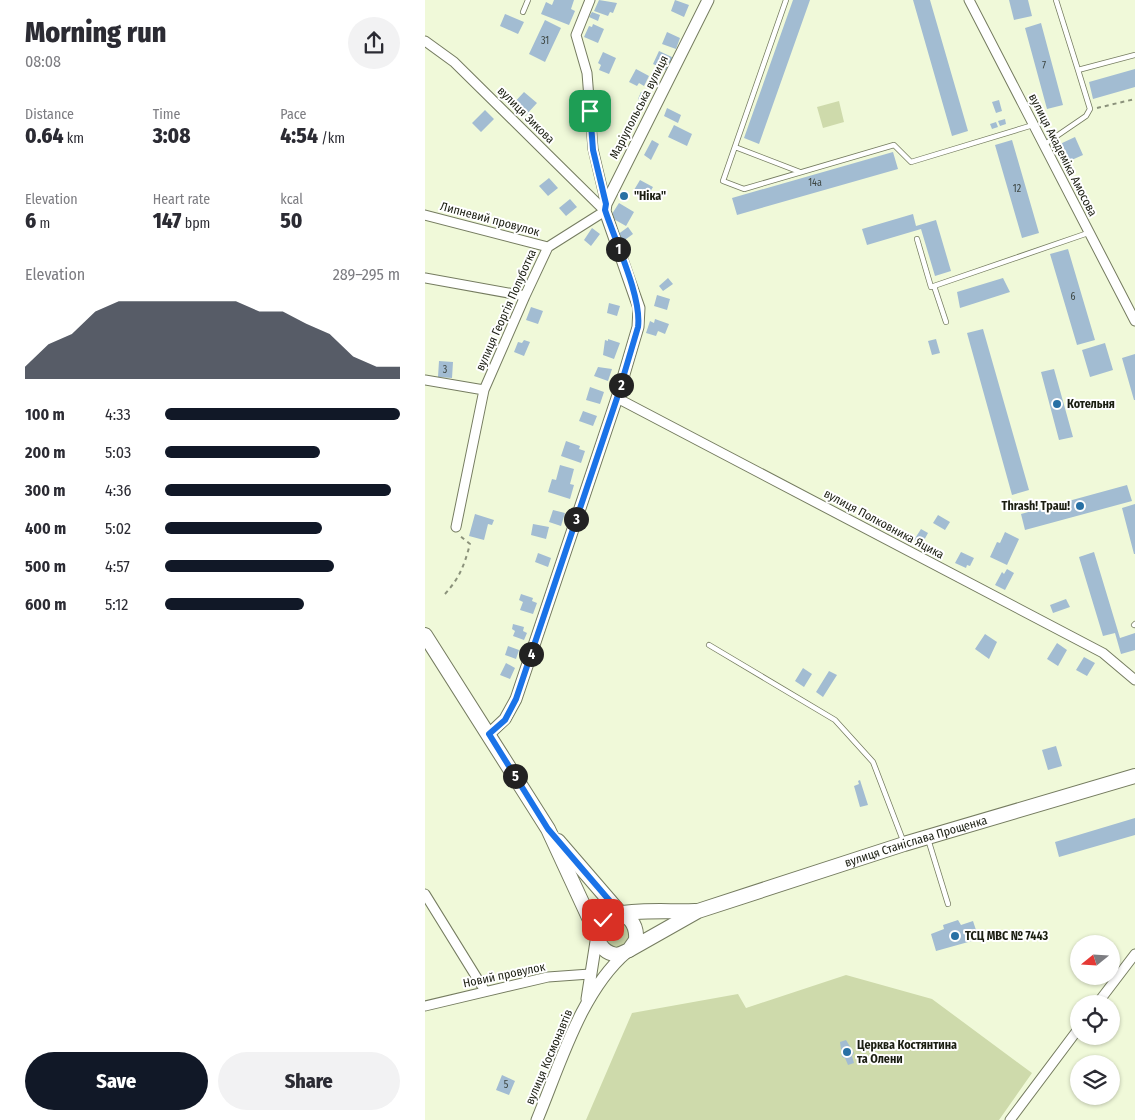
<!DOCTYPE html>
<html lang="en">
<head>
<meta charset="utf-8">
<style>
	:root { --surface:#fff; --page:#f2f2f3; --text:#2b2b33; --muted:#7c7c81; --accent:#111827 }
	body { margin:0; font-family:"Fira Sans Condensed",sans-serif; background:var(--page); color:var(--text); height:100vh; display:flex; flex-direction:column; font-size:19px; white-space:nowrap }
	* { box-sizing:border-box; margin:0 }
	p { font-size:16px; color:var(--muted) }
	.icon { flex:none; width:28px; height:28px; fill:none; stroke:currentColor; stroke-width:2; stroke-linecap:round; stroke-linejoin:round }
	.map { position:relative; flex:1; overflow:hidden }
	.panel { display:flex; flex-direction:column; background:var(--surface); width:425px }
	.panel>* { flex:none }
	.needle { width:32px; rotate:252deg }
	.controls { position:absolute; left:645px; top:935px; display:grid; gap:10px }
	.controls a { display:grid; place-items:center; width:50px; height:50px; border-radius:50%; background:var(--surface); box-shadow:0 1px 4px #0004; font-size:25px }
	.pin { position:absolute; display:grid; place-items:center; width:42px; height:42px; color:#fff; margin:-21px; border-radius:10px; box-shadow:0 2px 8px #0006 }
	.km { position:absolute; width:25px; height:25px; margin:-12px; border-radius:50%; background:#222; color:#fff; font-size:14px; line-height:25px; text-align:center }
	.round { display:grid; place-items:center; flex:none; width:52px; height:52px; border-radius:26px; background:var(--page) }
	.head { display:flex; align-items:center; justify-content:space-between; height:85px; padding:0 25px }
	h1 { font-size:28px; font-weight:800; line-height:38px }
	.figures { display:grid; grid-template-columns:repeat(3,1fr); gap:8px; height:85px; padding:5px 25px }
	.figures div { display:grid; align-content:center }
	.figures b { font-size:21px; font-weight:800 }
	.figures small { font-size:14px; font-weight:400 }
	.figures p { font-size:14px }
	.chart { height:140px; padding:10px 25px }
	.chart p { display:flex; justify-content:space-between }
	.chart svg { width:100%; height:90px; margin-top:5px; fill:var(--accent); opacity:.7 }
	.action { display:flex; gap:10px; margin-top:auto; padding:10px 25px }
	.action a { flex:1; height:58px; border-radius:30px; background:var(--accent); color:#fff; font-size:20px; font-weight:800; line-height:58px; text-align:center }
	.action a+a { background:var(--page); color:var(--text) }
	ul { padding:0 25px; list-style:none; font-size:16px }
	li { display:grid; grid-template-columns:80px 60px 1fr; align-items:center; height:38px }
	li i { height:12px; border-radius:6px; background:var(--accent) }
	main { display:flex; flex:1; min-height:0 }
	.map>svg:first-child { display:block }
	.green { fill:#cedaab }
	.building { fill:#a2bcd2 }
	.lines { fill:none; stroke-linecap:round; stroke-linejoin:round }
	.service-casing { stroke:#757c60; stroke-width:6 }
	.minor-casing { stroke:#757c60; stroke-width:11 }
	.tertiary-casing { stroke:#757c60; stroke-width:13 }
	.primary-casing { stroke:#757c60; stroke-width:16 }
	.path { stroke:#8b927b; stroke-width:2; stroke-dasharray:4 4; stroke-linecap:butt }
	.service { stroke:#fff; stroke-width:4.5 }
	.minor { stroke:#fff; stroke-width:9 }
	.tertiary { stroke:#fff; stroke-width:11 }
	.primary { stroke:#fff; stroke-width:14 }
	.route-casing { stroke:#fff; stroke-width:10 }
	.route { stroke:#1a73e8; stroke-width:6 }
	.poi-dot { fill:#2870a4; stroke:#fff; stroke-width:2 }
	.labels { text-anchor:middle; dominant-baseline:central; stroke-width:4; stroke-linejoin:round; paint-order:stroke }
	.number-label { font-size:10px; fill:#3d4642 }
	.street-label { font-size:12px; fill:#1b1e12; stroke:#fff }
	.poi-label { font-size:12px; font-weight:bold; fill:#1b1e12; stroke:#fff; text-anchor:start }
</style>
</head>
<body>
<main>
<section class="panel">
<div class="head"><div><h1>Morning run</h1><p>08:08</p></div><a class="round"><svg class="icon" aria-label="share" viewBox="0 0 24 24"><path d="M12 15V3M7 8l5-5 5 5M5 13v7h14v-7"/></svg></a></div>
<div class="figures">
<div><p>Distance</p><b>0.64<small> km</small></b></div>
<div><p>Time</p><b>3:08</b></div>
<div><p>Pace</p><b>4:54<small> /km</small></b></div>
</div>
<div class="figures">
<div><p>Elevation</p><b>6<small> m</small></b></div>
<div><p>Heart rate</p><b>147<small> bpm</small></b></div>
<div><p>kcal</p><b>50</b></div>
</div>
<div class="chart"><p><span>Elevation</span>289–295 m</p>
<svg viewBox="0 0 160 44" preserveAspectRatio="none"><path d="M0 44V38L10 27L20 22L30 11L40 6L50 6L60 6L70 6L80 6L90 6L100 11L110 11L120 17L130 22L140 33L150 38L160 38V44z"/></svg>
</div>
<ul>
<li><b>100 m</b>4:33<i style="width:100%"></i></li>
<li><b>200 m</b>5:03<i style="width:66%"></i></li>
<li><b>300 m</b>4:36<i style="width:96%"></i></li>
<li><b>400 m</b>5:02<i style="width:67%"></i></li>
<li><b>500 m</b>4:57<i style="width:72%"></i></li>
<li><b>600 m</b>5:12<i style="width:59%"></i></li>
</ul>
<div class="action"><a>Save</a><a>Share</a></div>
</section>
<div class="map">
<svg width="710" height="1120" viewBox="0 0 710 1120">
	<rect width="100%" height="100%" fill="#f0f9d9"/>
	<path class="green" d="M 414,101 L 419,122 L 398,128 L 392,107 Z
		M178 934a14 14 0 1 1 28 0a14 14 0 1 1-28 0Z
		M 421,975 L 507,999 L 607,1073 L 574,1120 L 161,1120 L 207,1013 L 313,994 L 321,1008 Z"/>
	<path class="building" d="M 129,0 L 149,0 L 146,9 L 150,11 L 144,25 L 116,14 L 121,2 L 127,5 Z
		M 174,0 L 192,3 L 188,13 L 185,12 L 183,16 L 169,11 Z
		M 250,0 L 264,5 L 259,17 L 246,11 Z
		M 368,0 L 385,0 L 334,144 L 319,138 Z
		M 488,0 L 505,0 L 543,131 L 527,136 Z
		M 584,0 L 603,0 L 607,16 L 589,20 Z
		M 167,12 L 175,15 L 173,21 L 164,17 Z
		M 80,14 L 99,22 L 93,34 L 75,26 Z
		M 120,20 L 136,28 L 120,62 L 104,54 Z
		M 616,23 L 638,105 L 622,109 L 600,28 Z
		M 168,24 L 179,29 L 173,43 L 159,37 L 164,26 L 167,27 Z
		M 242,32 L 255,38 L 251,49 L 237,44 Z
		M 234,51 L 249,58 L 243,71 L 228,64 Z
		M 178,52 L 191,58 L 184,74 L 174,70 L 176,65 L 173,63 Z
		M 211,69 L 224,76 L 219,86 L 214,83 L 212,86 L 204,82 Z
		M 710,69 L 710,87 L 668,99 L 664,82 Z
		M 99,92 L 112,103 L 100,116 L 87,105 Z
		M 216,92 L 225,96 L 222,103 L 213,99 Z
		M 574,100 L 577,111 L 571,113 L 567,102 Z
		M 242,108 L 256,115 L 253,123 L 239,116 Z
		M 60,110 L 69,119 L 56,132 L 47,123 Z
		M 580,119 L 581,124 L 575,126 L 573,121 Z
		M 571,122 L 573,127 L 567,129 L 565,124 Z
		M 249,125 L 267,134 L 262,146 L 243,137 Z
		M 650,137 L 658,155 L 642,162 L 635,144 Z
		M 227,140 L 234,144 L 226,160 L 219,155 Z
		M 587,140 L 614,233 L 597,238 L 570,145 Z
		M 468,152 L 473,169 L 312,215 L 307,198 Z
		M 124,178 L 133,188 L 123,196 L 114,186 Z
		M 215,180 L 228,187 L 222,197 L 209,190 Z
		M 199,190 L 204,193 L 199,202 L 194,199 Z
		M 145,199 L 152,207 L 141,216 L 134,208 Z
		M 194,203 L 209,212 L 201,226 L 185,217 Z
		M 488,214 L 491,226 L 511,220 L 526,271 L 510,276 L 496,229 L 442,245 L 437,229 Z
		M 203,227 L 208,234 L 197,242 L 192,235 Z
		M 167,228 L 175,234 L 166,246 L 159,240 Z
		M 643,249 L 670,340 L 652,345 L 625,254 Z
		M 243,278 L 248,284 L 238,291 L 234,286 Z
		M 578,278 L 585,292 L 535,308 L 532,292 Z
		M 232,295 L 245,299 L 242,310 L 229,306 Z
		M 184,303 L 195,306 L 192,316 L 182,313 Z
		M 106,307 L 118,311 L 113,324 L 101,320 Z
		M 230,319 L 244,324 L 240,334 L 233,331 L 231,336 L 221,333 L 225,321 L 229,323 Z
		M 558,329 L 604,490 L 587,495 L 542,333 Z
		M 183,339 L 195,343 L 189,359 L 178,355 L 180,340 L 183,341 Z
		M 511,339 L 515,353 L 507,355 L 503,341 Z
		M 99,340 L 105,342 L 99,356 L 89,352 L 93,342 L 97,343 Z
		M 680,343 L 688,370 L 665,377 L 657,350 Z
		M 710,354 L 710,400 L 709,400 L 697,358 Z
		M 14,361 L 28,362 L 27,378 L 13,377 Z
		M 173,367 L 187,369 L 183,381 L 169,376 Z
		M 629,369 L 648,437 L 634,440 L 616,372 Z
		M 165,387 L 179,392 L 175,404 L 161,400 Z
		M 158,411 L 172,416 L 168,426 L 154,421 Z
		M 141,441 L 155,446 L 154,449 L 160,451 L 156,463 L 136,456 Z
		M 135,465 L 149,469 L 145,484 L 149,485 L 145,499 L 123,492 L 127,479 L 131,480 Z
		M 702,485 L 707,501 L 600,530 L 596,514 Z
		M 710,504 L 710,554 L 709,554 L 697,508 Z
		M 128,510 L 140,513 L 136,526 L 124,522 Z
		M 50,514 L 69,520 L 67,525 L 63,524 L 59,540 L 44,536 Z
		M 513,515 L 525,522 L 520,530 L 508,523 Z
		M 108,524 L 124,527 L 121,539 L 106,535 Z
		M 496,529 L 503,533 L 497,544 L 489,540 Z
		M 580,532 L 594,539 L 582,565 L 565,557 L 572,542 L 575,543 Z
		M 536,552 L 549,558 L 545,566 L 542,565 L 541,568 L 530,563 Z
		M 669,552 L 695,638 L 710,633 L 710,650 L 696,654 L 690,633 L 678,636 L 654,557 Z
		M 113,553 L 126,558 L 123,567 L 110,562 Z
		M 582,569 L 589,573 L 580,590 L 570,585 L 577,572 L 579,574 Z
		M 96,594 L 108,598 L 107,601 L 112,603 L 108,614 L 95,610 L 98,602 L 94,600 Z
		M 641,599 L 645,607 L 628,613 L 625,605 Z
		M 88,624 L 99,627 L 98,631 L 102,633 L 99,640 L 88,636 L 90,631 L 87,629 Z
		M 560,634 L 572,642 L 564,659 L 550,649 Z
		M 632,643 L 642,650 L 633,666 L 622,659 Z
		M 83,646 L 94,650 L 91,659 L 80,655 Z
		M 659,657 L 670,663 L 662,676 L 651,670 Z
		M 81,663 L 90,668 L 85,679 L 75,675 Z
		M 378,668 L 387,674 L 379,687 L 370,681 Z
		M 404,671 L 412,675 L 398,697 L 391,692 Z
		M 631,746 L 637,766 L 623,770 L 617,750 Z
		M 435,780 L 443,805 L 435,807 L 429,786 L 434,784 L 433,781 Z
		M 710,818 L 710,835 L 634,857 L 630,842 Z
		M 533,920 L 536,925 L 548,921 L 554,939 L 511,951 L 506,934 L 519,929 L 518,925 Z
		M 421,1040 L 429,1053 L 427,1056 L 429,1063 L 423,1065 L 420,1058 L 417,1057 L 415,1042 Z
		M 77,1075 L 90,1081 L 84,1095 L 71,1090 Z"/>
	<g class="lines">
		<g class="service-casing">
			<path id="service" d="M 361,0 L 298,181 L 319,189 L 469,145 L 486,162 L 608,125
				M 631,0 L 653,70
				M 98,12 L 103,0
				M 620,144 L 661,116 L 665,109 L 653,70 L 710,55
				M 310,147 L 375,172
				M 492,239 L 506,287 L 663,233
				M 509,286 L 521,322
				M 709,625 L 710,624
				M 284,645 L 410,720 L 448,762 L 479,843
				M 503,839 L 523,904"/>
		</g>
		<g class="minor-casing">
			<path id="minor" d="M 165,0 L 151,35 L 162,73 L 168,149 L 181,204
				M 544,0 L 710,321
				M 0,41 L 29,62 L 180,211 L 123,247 L 100,296 L 59,390 L 31,527
				M 0,215 L 123,247
				M 0,278 L 100,296
				M 0,380 L 59,390
				M 192,398 L 678,653 L 710,680
				M 0,894 L 60,991
				M 672,1004 L 710,954
				M 0,1006 L 123,977 L 165,974
				M 585,1120 L 654,1028"/>
		</g>
		<g class="tertiary-casing">
			<path id="tertiary" d="M 64,734 L 80,719 L 91,699 L 192,398 L 213,327 L 214,308 L 180,211 L 181,204 L 283,0
				M 162,999 L 172,935
				M 112,1120 C 135,1065 156,991 202,952"/>
		</g>
		<g class="primary-casing">
			<g id="primary">
				<path d="M 0,635 L 123,829 L 172,935"/>
				<path d="M 133,841 L 196,914 C 207,918 212,927 211,940 L 204,950 L 193,955 C 169,953 163,921 189,915 C 210,909 246,912 270,911"/>
				<path id="s1" d="M 204,950 L 273,911 L 479,844 L 710,776"/>
			</g>
		</g>
		<path class="path" d="M 672,108 L 710,99
			M 20,594 C 35,577 39,566 45,544 L 35,536"/>
		<use href="#service" class="service"/>
		<use href="#minor" class="minor"/>
		<use href="#tertiary" class="tertiary"/>
		<use href="#primary" class="primary"/>
	</g>
	<g class="lines">
		<g class="route-casing">
			<path id="route" d="M 165,111 L 168,150 L 181,204 L 180,210 C 190,241 217,297 213,327 L 192,398 L 91,699 L 80,720 L 64,734 L 123,829 L 196,914 L 178,920"/>
		</g>
		<use href="#route" class="route"/>
	</g>
	<g class="poi-dot">
		<circle cx="199" cy="196" r="5"/>
		<circle cx="632" cy="404" r="5"/>
		<circle cx="655" cy="506" r="5"/>
		<circle cx="530" cy="936" r="5"/>
		<circle cx="422" cy="1052" r="5"/>
	</g>
	<g class="labels">
		<g class="number-label">
			<text x="120" y="41">31</text>
			<text x="619" y="66">7</text>
			<text x="390" y="183">14а</text>
			<text x="592" y="189">12</text>
			<text x="648" y="297">6</text>
			<text x="20" y="370">3</text>
			<text x="81" y="1085">5</text>
		</g>
		<g class="street-label">
			<text transform="translate(214 107) rotate(-63)">Маріупольська вулиця</text>
			<text transform="translate(101 115) rotate(45)">вулиця Зикова</text>
			<text transform="translate(638 155) rotate(63)">вулиця Академіка Амосова</text>
			<text transform="translate(65 219) rotate(15)">Липневий провулок</text>
			<text transform="translate(81 310) rotate(-66)">вулиця Георгія Полуботка</text>
			<text transform="translate(459 524) rotate(28)">вулиця Полковника Яцика</text>
			<text stroke="none"><textPath href="#s1" startOffset="308">вулиця Станіслава Прощенка</textPath></text>
			<text transform="translate(79 975) rotate(-12)">Новий провулок</text>
			<text transform="translate(124 1057) rotate(-67)">вулиця Космонавтів</text>
		</g>
		<g class="poi-label">
			<text x="209" y="196">"Ніка"</text>
			<text x="642" y="404">Котельня</text>
			<text x="645" y="506" text-anchor="end">Thrash! Траш!</text>
			<text x="540" y="936">ТСЦ МВС № 7443</text>
			<text x="432" y="1045">Церква Костянтина<tspan x="432" dy="14">та Олени</tspan></text>
		</g>
	</g>
</svg>
<div class="controls">
<a><svg class="needle" viewBox="-14 -14 28 28"><path d="M0-13l5 13h-10z" fill="#e53935"/><path d="M0 13l5-13h-10z" fill="#7c7c81"/></svg></a>
<a><svg class="icon" aria-label="locate" viewBox="0 0 24 24"><circle cx="12" cy="12" r="6"/><path d="M12 2v4M12 18v4M2 12h4M18 12h4"/></svg></a>
<a><svg class="icon" aria-label="layers" viewBox="0 0 24 24"><path d="M12 4l9 5-9 5-9-5zM3 14l9 5 9-5"/></svg></a>
</div>
<div class="pin" style="left:165px;top:111px;background:#1e9e55"><svg class="icon" aria-label="arrive" viewBox="0 0 24 24"><path d="M6 21V4h12l-3 4 3 4H6"/></svg></div>
<div class="pin" style="left:178px;top:920px;background:#d93025"><svg class="icon" aria-label="check" viewBox="0 0 24 24"><path d="M5 12l5 5 9-10"/></svg></div>
<b class="km" style="left:193px;top:249px">1</b>
<b class="km" style="left:196px;top:385px">2</b>
<b class="km" style="left:151px;top:519px">3</b>
<b class="km" style="left:106px;top:654px">4</b>
<b class="km" style="left:90px;top:776px">5</b>
</div>
</main>
</body>
</html>
